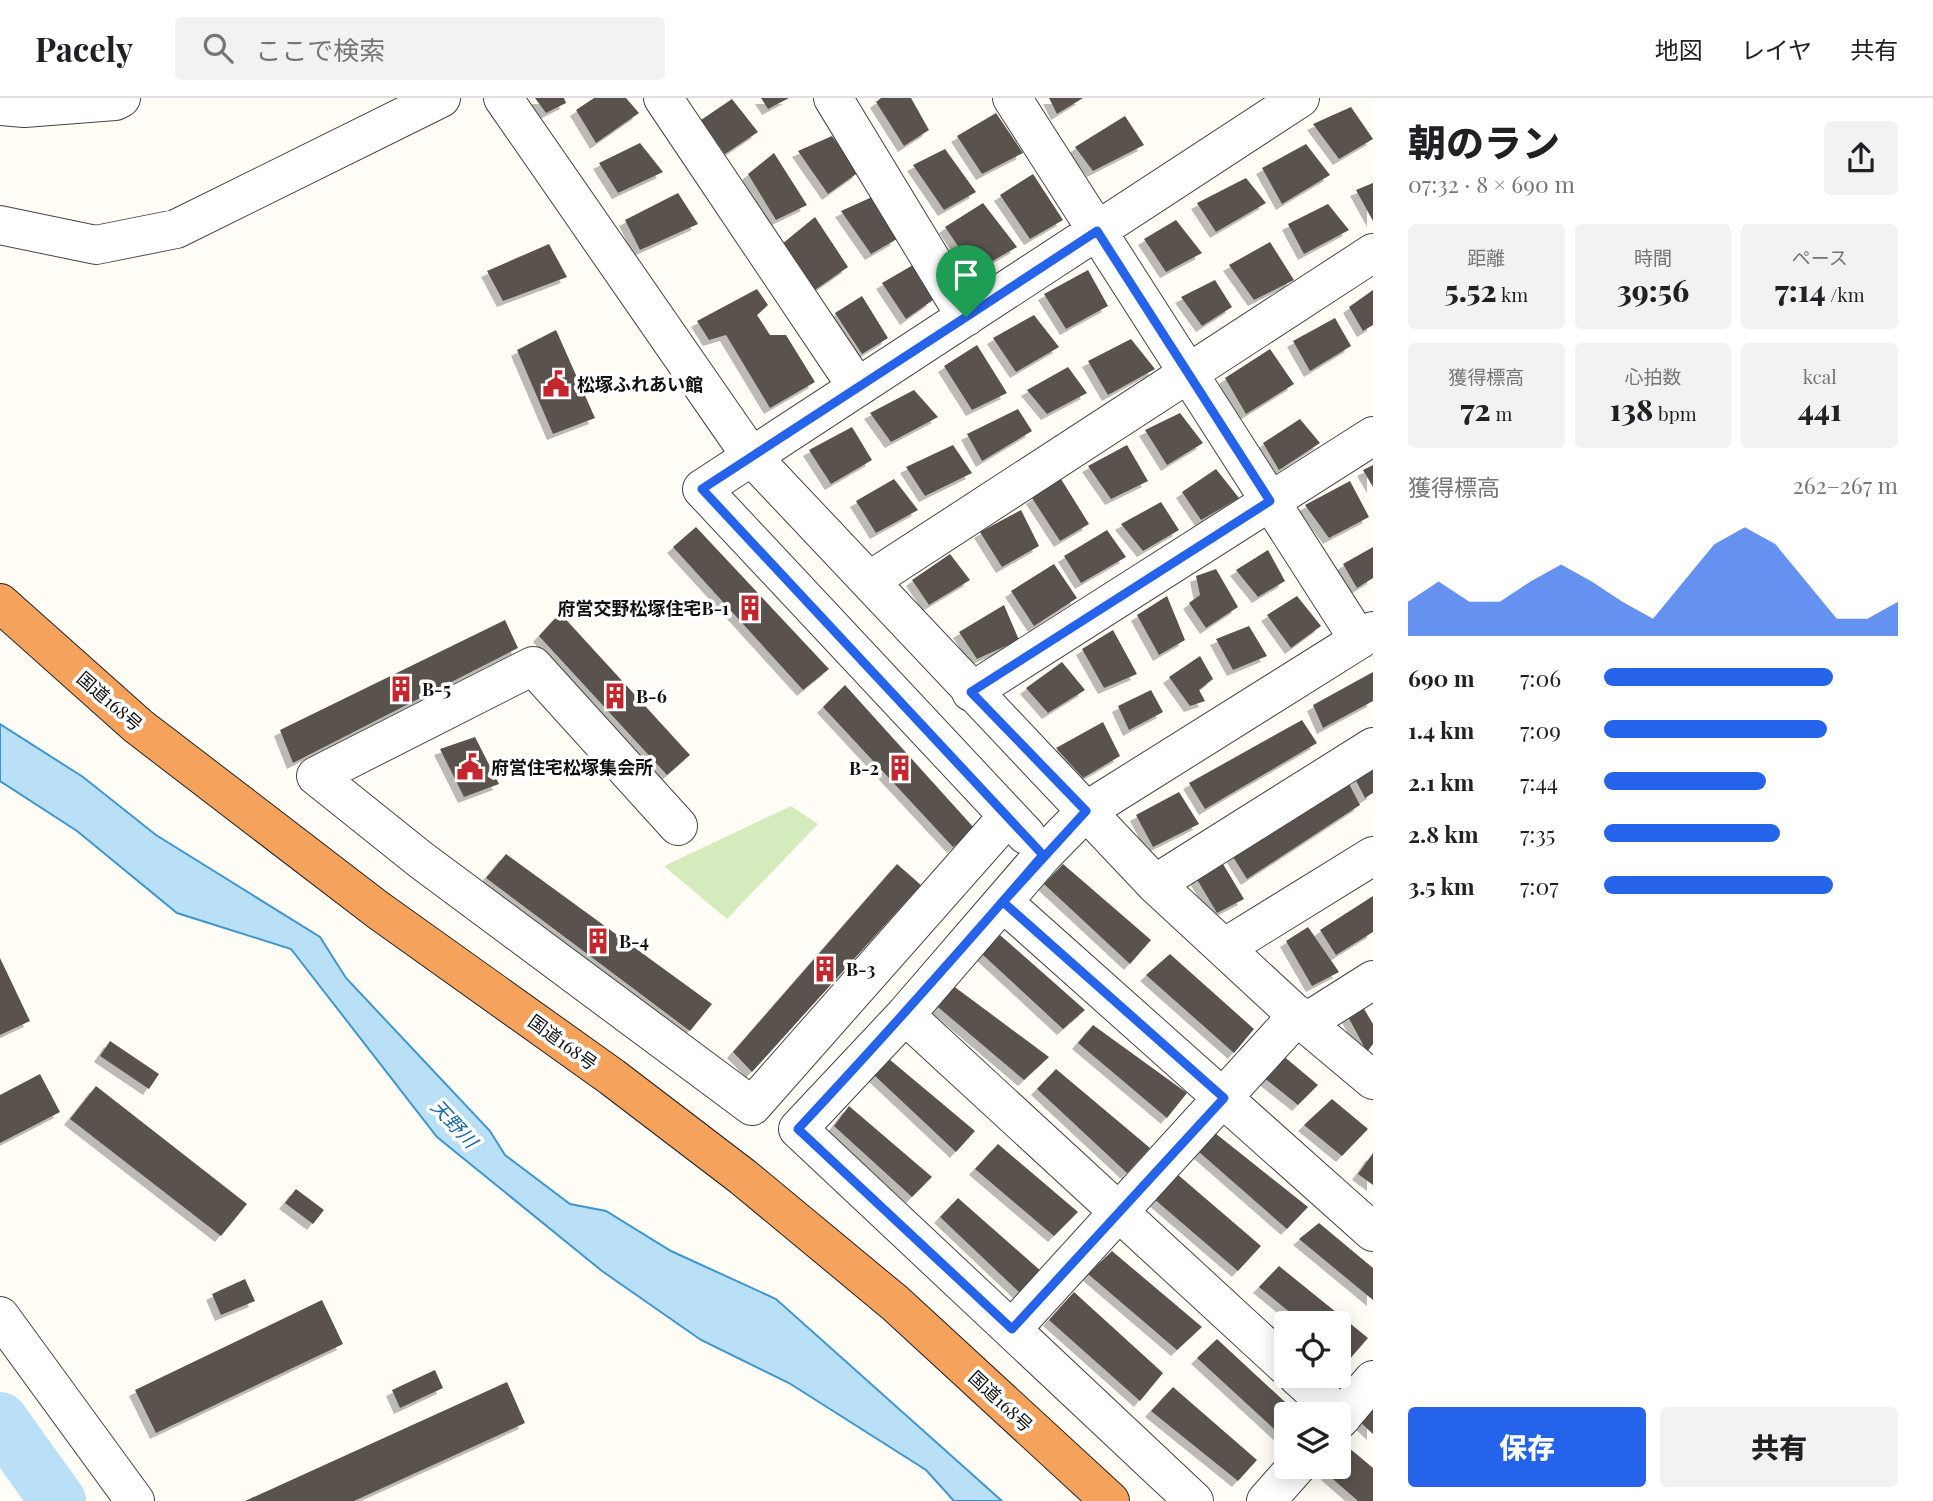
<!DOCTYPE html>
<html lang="ja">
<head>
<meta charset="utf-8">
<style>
	:root { --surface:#fff; --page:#f2f2f2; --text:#202124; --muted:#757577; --line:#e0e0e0; --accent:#2563eb }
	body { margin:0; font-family:"Playfair Display","Noto Sans JP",serif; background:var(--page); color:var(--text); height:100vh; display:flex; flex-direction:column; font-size:26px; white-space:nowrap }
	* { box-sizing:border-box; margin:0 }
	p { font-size:23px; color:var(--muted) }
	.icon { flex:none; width:38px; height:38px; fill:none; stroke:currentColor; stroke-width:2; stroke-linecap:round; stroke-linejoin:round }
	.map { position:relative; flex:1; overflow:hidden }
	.details { display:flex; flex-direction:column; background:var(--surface); width:560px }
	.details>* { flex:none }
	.tools { position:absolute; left:1274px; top:1213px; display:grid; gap:14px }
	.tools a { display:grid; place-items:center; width:77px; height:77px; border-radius:7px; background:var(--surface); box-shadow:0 4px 18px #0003; font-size:35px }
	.pin { position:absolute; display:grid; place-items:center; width:60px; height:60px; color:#fff; margin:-72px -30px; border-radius:50% 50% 50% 0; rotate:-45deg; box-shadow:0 0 7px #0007 }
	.pin .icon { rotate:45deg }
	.round { display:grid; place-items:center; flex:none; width:74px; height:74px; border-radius:7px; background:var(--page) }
	.summary { display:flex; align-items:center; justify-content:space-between; height:119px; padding:0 35px }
	h1 { font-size:38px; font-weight:800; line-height:52px }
	.stats { display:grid; grid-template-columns:repeat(3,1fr); gap:10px; height:119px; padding:7px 35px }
	.stats div { display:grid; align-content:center; border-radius:7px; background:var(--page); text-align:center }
	.stats b { font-size:30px; font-weight:800 }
	.stats small { font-size:19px; font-weight:400 }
	.stats p { font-size:19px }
	.chart { height:196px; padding:14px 35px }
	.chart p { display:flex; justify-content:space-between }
	.chart svg { width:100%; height:126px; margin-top:7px; fill:var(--accent); opacity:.7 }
	.cta { display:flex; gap:14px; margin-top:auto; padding:14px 35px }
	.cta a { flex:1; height:80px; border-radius:7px; background:var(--accent); color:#fff; font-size:28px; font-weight:800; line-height:80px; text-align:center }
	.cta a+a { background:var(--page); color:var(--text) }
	ul { padding:0 35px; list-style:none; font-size:23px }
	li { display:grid; grid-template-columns:112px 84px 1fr; align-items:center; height:52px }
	li i { height:18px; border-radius:9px; background:var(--accent) }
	header { display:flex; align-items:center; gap:42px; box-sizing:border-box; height:98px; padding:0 35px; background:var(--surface); border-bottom:2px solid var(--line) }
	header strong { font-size:33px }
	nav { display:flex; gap:38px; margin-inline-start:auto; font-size:24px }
	.search { width:490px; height:63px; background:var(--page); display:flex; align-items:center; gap:18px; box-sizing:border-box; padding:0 24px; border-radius:7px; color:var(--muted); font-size:26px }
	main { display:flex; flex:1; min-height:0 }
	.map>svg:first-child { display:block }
	.park { fill:#d5ebbd }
	.water { fill:#b9e0f7; stroke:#3f96cf; stroke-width:2 }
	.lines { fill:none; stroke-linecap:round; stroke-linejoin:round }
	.river { stroke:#b9e0f7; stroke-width:56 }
	.building { fill:#5a524d; filter:url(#shadow) }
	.minor-casing { stroke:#444; stroke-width:40 }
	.highway-casing { stroke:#222; stroke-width:40 }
	.minor { stroke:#fff; stroke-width:38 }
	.highway { stroke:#f5a25d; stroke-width:38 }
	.route-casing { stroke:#fff; stroke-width:14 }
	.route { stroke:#2563eb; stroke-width:9 }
	.labels { text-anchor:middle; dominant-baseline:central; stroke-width:7; stroke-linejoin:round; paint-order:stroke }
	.poi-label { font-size:18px; font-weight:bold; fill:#111; stroke:#fff; text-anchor:start }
	.street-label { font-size:18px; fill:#111; stroke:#fff }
	.water-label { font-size:19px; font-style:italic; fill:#1768a6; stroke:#fff }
</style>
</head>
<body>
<header>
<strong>Pacely</strong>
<div class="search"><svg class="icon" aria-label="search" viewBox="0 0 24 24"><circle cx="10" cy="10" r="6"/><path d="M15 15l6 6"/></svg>ここで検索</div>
<nav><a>地図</a><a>レイヤ</a><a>共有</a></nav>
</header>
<main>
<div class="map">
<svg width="1373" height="1403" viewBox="0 0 1373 1403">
	<defs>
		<filter id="shadow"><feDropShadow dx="-6" dy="6" stdDeviation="0" flood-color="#0004"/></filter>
	</defs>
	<rect width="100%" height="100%" fill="#fffdf5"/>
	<path class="park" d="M 791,708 L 818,726 L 727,821 L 664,768 Z"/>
	<path class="water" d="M 0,626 L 83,679 L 156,737 L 320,839 L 346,880 L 490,1033 L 505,1057 L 570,1106 L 606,1113 L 671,1153 L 776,1201 L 1002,1403 L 954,1403 L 926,1372 L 789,1285 L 701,1242 L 602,1173 L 437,1039 L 291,851 L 177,815 L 77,733 L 0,683 Z"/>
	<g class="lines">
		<path class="river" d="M 0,1322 L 58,1403"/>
	</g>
	<path class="building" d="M 535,0 L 564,0 L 566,5 L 546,15 Z
		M 594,0 L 626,0 L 639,15 L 596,45 L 576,12 Z
		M 761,0 L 789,0 L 768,11 Z
		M 881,0 L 911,0 L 929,32 L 904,48 L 876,4 Z
		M 1049,0 L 1083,0 L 1057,16 Z
		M 732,1 L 758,34 L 725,56 L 701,22 Z
		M 1351,9 L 1373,41 L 1339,61 L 1313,26 Z
		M 996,15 L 1023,55 L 982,76 L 957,38 Z
		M 1125,18 L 1144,47 L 1093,73 L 1075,49 Z
		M 832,38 L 859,74 L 828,96 L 798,53 Z
		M 640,45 L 663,74 L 618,95 L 599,65 Z
		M 1306,46 L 1330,77 L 1282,106 L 1262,70 Z
		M 945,51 L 976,94 L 944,112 L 913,67 Z
		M 774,55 L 807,107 L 776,122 L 748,76 Z
		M 1033,76 L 1063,122 L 1030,141 L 1000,97 Z
		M 1246,80 L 1266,105 L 1216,134 L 1197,105 Z
		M 1373,85 L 1373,123 L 1356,92 Z
		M 678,95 L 698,126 L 640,152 L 625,122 Z
		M 872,99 L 897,141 L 871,156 L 841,113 Z
		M 983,105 L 1017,149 L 975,173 L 945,129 Z
		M 1328,106 L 1349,132 L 1304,156 L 1288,126 Z
		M 815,119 L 848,169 L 815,192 L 782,146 Z
		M 1176,122 L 1202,155 L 1166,174 L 1144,141 Z
		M 1270,144 L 1294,182 L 1254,202 L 1229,167 Z
		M 549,146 L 567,179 L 503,203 L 487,173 Z
		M 913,167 L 933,202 L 906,221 L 882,185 Z
		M 1088,172 L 1108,208 L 1066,231 L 1044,196 Z
		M 1215,182 L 1232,209 L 1202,228 L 1181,199 Z
		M 757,191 L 768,207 L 757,217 L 770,237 L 786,237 L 815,284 L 770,310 L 726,237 L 709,242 L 697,223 Z
		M 1373,192 L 1373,227 L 1363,233 L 1349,209 Z
		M 862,198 L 888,240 L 862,256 L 835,215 Z
		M 1034,217 L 1059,249 L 1016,274 L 993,240 Z
		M 1335,220 L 1351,248 L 1310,273 L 1293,243 Z
		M 556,232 L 595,320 L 553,336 L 517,252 Z
		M 1131,241 L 1155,271 L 1108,297 L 1088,263 Z
		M 977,247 L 1007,295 L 972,312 L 944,268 Z
		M 1270,251 L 1294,286 L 1246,316 L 1225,280 Z
		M 1068,269 L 1087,295 L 1047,316 L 1027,292 Z
		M 914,292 L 938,319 L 891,344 L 870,315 Z
		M 1018,311 L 1032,333 L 982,363 L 967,336 Z
		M 1180,315 L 1203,345 L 1167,367 L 1145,332 Z
		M 1300,321 L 1320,345 L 1279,372 L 1263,345 Z
		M 852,329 L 872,362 L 831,386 L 809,352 Z
		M 953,347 L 972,375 L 925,398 L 906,369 Z
		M 1127,347 L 1148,383 L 1111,401 L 1088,368 Z
		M 1373,367 L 1373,389 L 1363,372 Z
		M 1216,371 L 1239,400 L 1201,422 L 1182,394 Z
		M 894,381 L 918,412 L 876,435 L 856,403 Z
		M 1061,381 L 1089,426 L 1060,443 L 1032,400 Z
		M 1350,383 L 1369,419 L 1329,440 L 1305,407 Z
		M 1161,404 L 1179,432 L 1143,453 L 1121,426 Z
		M 1021,412 L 1039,448 L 1002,469 L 980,434 Z
		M 696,429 L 829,571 L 803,592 L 673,449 Z
		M 1107,432 L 1126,459 L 1081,485 L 1064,458 Z
		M 1373,449 L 1373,480 L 1357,490 L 1343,466 Z
		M 1268,452 L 1285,483 L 1258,499 L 1236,472 Z
		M 950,456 L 970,482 L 929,507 L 912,482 Z
		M 1054,466 L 1077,500 L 1034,528 L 1011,493 Z
		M 1216,471 L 1238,509 L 1206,530 L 1189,505 L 1200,497 L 1196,478 Z
		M 1167,498 L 1185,542 L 1159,557 L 1137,517 Z
		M 1297,498 L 1321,528 L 1291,550 L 1267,517 Z
		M 1004,507 L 1019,542 L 977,561 L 959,534 Z
		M 560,515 L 690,657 L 667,677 L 539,538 Z
		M 505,522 L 518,550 L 293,665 L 280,632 Z
		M 1249,528 L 1267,558 L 1233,572 L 1216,541 Z
		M 1113,532 L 1137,576 L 1104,590 L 1082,551 Z
		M 1200,558 L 1213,581 L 1199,592 L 1205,603 L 1190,608 L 1169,579 Z
		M 1062,564 L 1085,592 L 1048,615 L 1026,590 Z
		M 1373,574 L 1373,603 L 1323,630 L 1313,607 Z
		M 845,587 L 975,731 L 953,749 L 823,609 Z
		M 1151,592 L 1163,614 L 1129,632 L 1118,608 Z
		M 1302,622 L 1317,645 L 1205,711 L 1189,685 Z
		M 1103,624 L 1120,658 L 1083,680 L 1056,650 Z
		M 475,639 L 499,686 L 464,699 L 440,651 Z
		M 1373,664 L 1373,695 L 1365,700 L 1353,677 Z
		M 1346,680 L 1360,707 L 1247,781 L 1228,751 Z
		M 1179,694 L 1199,726 L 1153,749 L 1136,717 Z
		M 506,756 L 712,906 L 690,933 L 486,780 Z
		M 1220,761 L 1244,801 L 1217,815 L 1195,778 Z
		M 897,766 L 921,787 L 752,974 L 733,954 Z
		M 1063,766 L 1151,842 L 1130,866 L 1044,786 Z
		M 1373,798 L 1373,834 L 1336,857 L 1320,832 Z
		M 1308,829 L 1339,874 L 1312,888 L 1286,843 Z
		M 1000,837 L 1085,912 L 1063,931 L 982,856 Z
		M 1170,856 L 1254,931 L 1234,955 L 1146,877 Z
		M 0,860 L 30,923 L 0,937 Z
		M 952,887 L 1049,959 L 1024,982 L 932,904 Z
		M 1360,904 L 1373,926 L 1373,946 L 1367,954 L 1346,915 Z
		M 1093,927 L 1187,995 L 1167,1020 L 1078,945 Z
		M 110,943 L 159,976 L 149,991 L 100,958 Z
		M 1281,956 L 1318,987 L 1298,1007 L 1263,979 Z
		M 889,961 L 975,1033 L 956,1054 L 874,977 Z
		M 1056,971 L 1150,1050 L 1127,1075 L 1037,991 Z
		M 40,976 L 60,1014 L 0,1045 L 0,997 Z
		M 96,988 L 247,1106 L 221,1138 L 70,1021 Z
		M 1332,1001 L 1368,1031 L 1342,1058 L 1304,1027 Z
		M 849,1008 L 932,1079 L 912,1099 L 834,1028 Z
		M 1215,1035 L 1308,1109 L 1287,1131 L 1199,1054 Z
		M 998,1046 L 1078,1114 L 1054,1138 L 975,1071 Z
		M 1373,1055 L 1373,1087 L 1358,1076 Z
		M 1177,1076 L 1261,1148 L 1238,1173 L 1153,1100 Z
		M 296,1091 L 324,1112 L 313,1126 L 285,1105 Z
		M 958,1100 L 1042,1174 L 1019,1194 L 940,1119 Z
		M 1319,1125 L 1373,1170 L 1373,1202 L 1299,1141 Z
		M 1112,1153 L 1202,1229 L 1177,1252 L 1088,1176 Z
		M 1279,1168 L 1368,1240 L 1348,1263 L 1339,1255 L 1339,1225 L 1303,1225 L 1259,1189 Z
		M 245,1181 L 255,1203 L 221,1217 L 212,1196 Z
		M 1074,1194 L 1163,1275 L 1140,1303 L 1049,1222 Z
		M 322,1202 L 343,1246 L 156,1335 L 135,1292 Z
		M 1217,1241 L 1298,1316 L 1286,1316 L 1286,1342 L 1197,1260 Z
		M 435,1272 L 443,1290 L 400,1310 L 392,1292 Z
		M 507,1284 L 525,1325 L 354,1403 L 245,1403 Z
		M 1173,1289 L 1257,1362 L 1238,1383 L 1151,1313 Z
		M 1373,1310 L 1373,1336 L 1360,1324 Z
		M 1348,1349 L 1373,1370 L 1373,1403 L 1358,1403 L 1327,1376 L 1333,1368 L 1339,1368 L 1339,1361 Z"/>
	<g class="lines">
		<g class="minor-casing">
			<path id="minor" d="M 503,0 L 751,358 L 1155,786 L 1305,925 L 1373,982
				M 663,0 L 857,289
				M 833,0 L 966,219
				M 1012,0 L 1359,542
				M 0,8 L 24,10 L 115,3 L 121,0
				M 0,127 L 96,147 L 176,131 L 441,0
				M 869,483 L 1373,155
				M 971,594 L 1373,338
				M 678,728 L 533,568 L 316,678 L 421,762 L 752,1008 L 1008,718
				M 1026,737 L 702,391 L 1300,0
				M 1155,786 L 1373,649
				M 1003,804 L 1373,1134
				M 1224,850 L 1373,758
				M 905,917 L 1286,1268
				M 1305,925 L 1373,882
				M 0,1218 L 135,1403
				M 1012,1231 L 1298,917
				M 1297,1278 L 1342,1319
				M 1339,1322 L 1373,1282
				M 1194,1403 L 798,1031 L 905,917 L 1043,757 L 1086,713 L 1373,533
				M 1266,1403 L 1297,1368"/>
		</g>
		<g class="highway-casing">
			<path id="highway" d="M 0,505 L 138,628 L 378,812 L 612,979 L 743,1079 L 895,1205 L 1110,1403"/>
		</g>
		<use href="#minor" class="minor"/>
		<use href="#highway" class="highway"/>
	</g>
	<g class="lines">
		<g class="route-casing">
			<path id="route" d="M 966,219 L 702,391 L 1043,757 C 963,850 882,941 798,1031 L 1012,1231 L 1224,1000 L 1003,804 L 1086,713 L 971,594 L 1270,403 L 1097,133 L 966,219"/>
		</g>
		<use href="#route" class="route"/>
	</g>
	<defs>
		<g id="civic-bare" transform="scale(2.1)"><path d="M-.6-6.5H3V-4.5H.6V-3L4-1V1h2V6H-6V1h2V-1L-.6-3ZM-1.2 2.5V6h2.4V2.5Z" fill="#c4262e" stroke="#fff" stroke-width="2.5" paint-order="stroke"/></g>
		<g id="building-bare" transform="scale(2.1)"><path d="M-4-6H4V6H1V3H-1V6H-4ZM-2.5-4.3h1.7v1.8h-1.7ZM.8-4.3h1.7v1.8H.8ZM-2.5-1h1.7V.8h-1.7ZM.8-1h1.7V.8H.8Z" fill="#c4262e" stroke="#fff" stroke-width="2.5" paint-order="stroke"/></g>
	</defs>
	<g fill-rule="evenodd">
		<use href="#civic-bare" x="556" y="286"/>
		<use href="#building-bare" x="750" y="510"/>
		<use href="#building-bare" x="401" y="591"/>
		<use href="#building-bare" x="615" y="598"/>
		<use href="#civic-bare" x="470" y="669"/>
		<use href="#building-bare" x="900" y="670"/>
		<use href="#building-bare" x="598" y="843"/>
		<use href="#building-bare" x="825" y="871"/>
	</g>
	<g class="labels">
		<g class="poi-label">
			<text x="577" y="286">松塚ふれあい館</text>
			<text x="729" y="510" text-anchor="end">府営交野松塚住宅B-1</text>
			<text x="422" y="591">B-5</text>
			<text x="636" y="598">B-6</text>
			<text x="491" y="669">府営住宅松塚集会所</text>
			<text x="879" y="670" text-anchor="end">B-2</text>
			<text x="619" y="843">B-4</text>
			<text x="846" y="871">B-3</text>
		</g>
		<g class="street-label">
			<text transform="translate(110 603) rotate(41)">国道168号</text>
			<text transform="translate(563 944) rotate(36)">国道168号</text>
			<text transform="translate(1001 1303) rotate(43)">国道168号</text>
		</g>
		<g class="water-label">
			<text transform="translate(455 1025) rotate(47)">天野川</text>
		</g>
	</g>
</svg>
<div class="tools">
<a><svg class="icon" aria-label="locate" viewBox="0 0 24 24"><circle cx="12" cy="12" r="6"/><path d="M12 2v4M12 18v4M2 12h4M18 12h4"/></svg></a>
<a><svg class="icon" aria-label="layers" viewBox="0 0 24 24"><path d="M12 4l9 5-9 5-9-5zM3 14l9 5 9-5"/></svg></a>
</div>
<div class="pin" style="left:966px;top:219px;background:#1e9e55"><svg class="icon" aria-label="arrive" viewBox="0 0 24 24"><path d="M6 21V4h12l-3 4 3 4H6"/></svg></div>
</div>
<section class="details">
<div class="summary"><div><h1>朝のラン</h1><p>07:32 · 8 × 690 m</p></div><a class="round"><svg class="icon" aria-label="share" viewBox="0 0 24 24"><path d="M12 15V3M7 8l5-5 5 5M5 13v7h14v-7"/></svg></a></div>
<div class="stats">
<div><p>距離</p><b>5.52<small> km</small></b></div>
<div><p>時間</p><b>39:56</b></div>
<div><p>ペース</p><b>7:14<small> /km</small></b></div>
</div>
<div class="stats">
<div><p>獲得標高</p><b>72<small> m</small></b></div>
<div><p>心拍数</p><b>138<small> bpm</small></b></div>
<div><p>kcal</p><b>441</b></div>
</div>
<div class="chart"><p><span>獲得標高</span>262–267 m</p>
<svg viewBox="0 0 160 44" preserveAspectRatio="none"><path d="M0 44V32L10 25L20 32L30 32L40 25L50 19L60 25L70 32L80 38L90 25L100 12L110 6L120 12L130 25L140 38L150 38L160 32V44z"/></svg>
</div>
<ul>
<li><b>690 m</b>7:06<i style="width:78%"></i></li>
<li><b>1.4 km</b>7:09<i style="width:76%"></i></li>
<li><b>2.1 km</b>7:44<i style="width:55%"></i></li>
<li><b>2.8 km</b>7:35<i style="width:60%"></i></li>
<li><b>3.5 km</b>7:07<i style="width:78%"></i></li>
</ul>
<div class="cta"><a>保存</a><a>共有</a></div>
</section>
</main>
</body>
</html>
